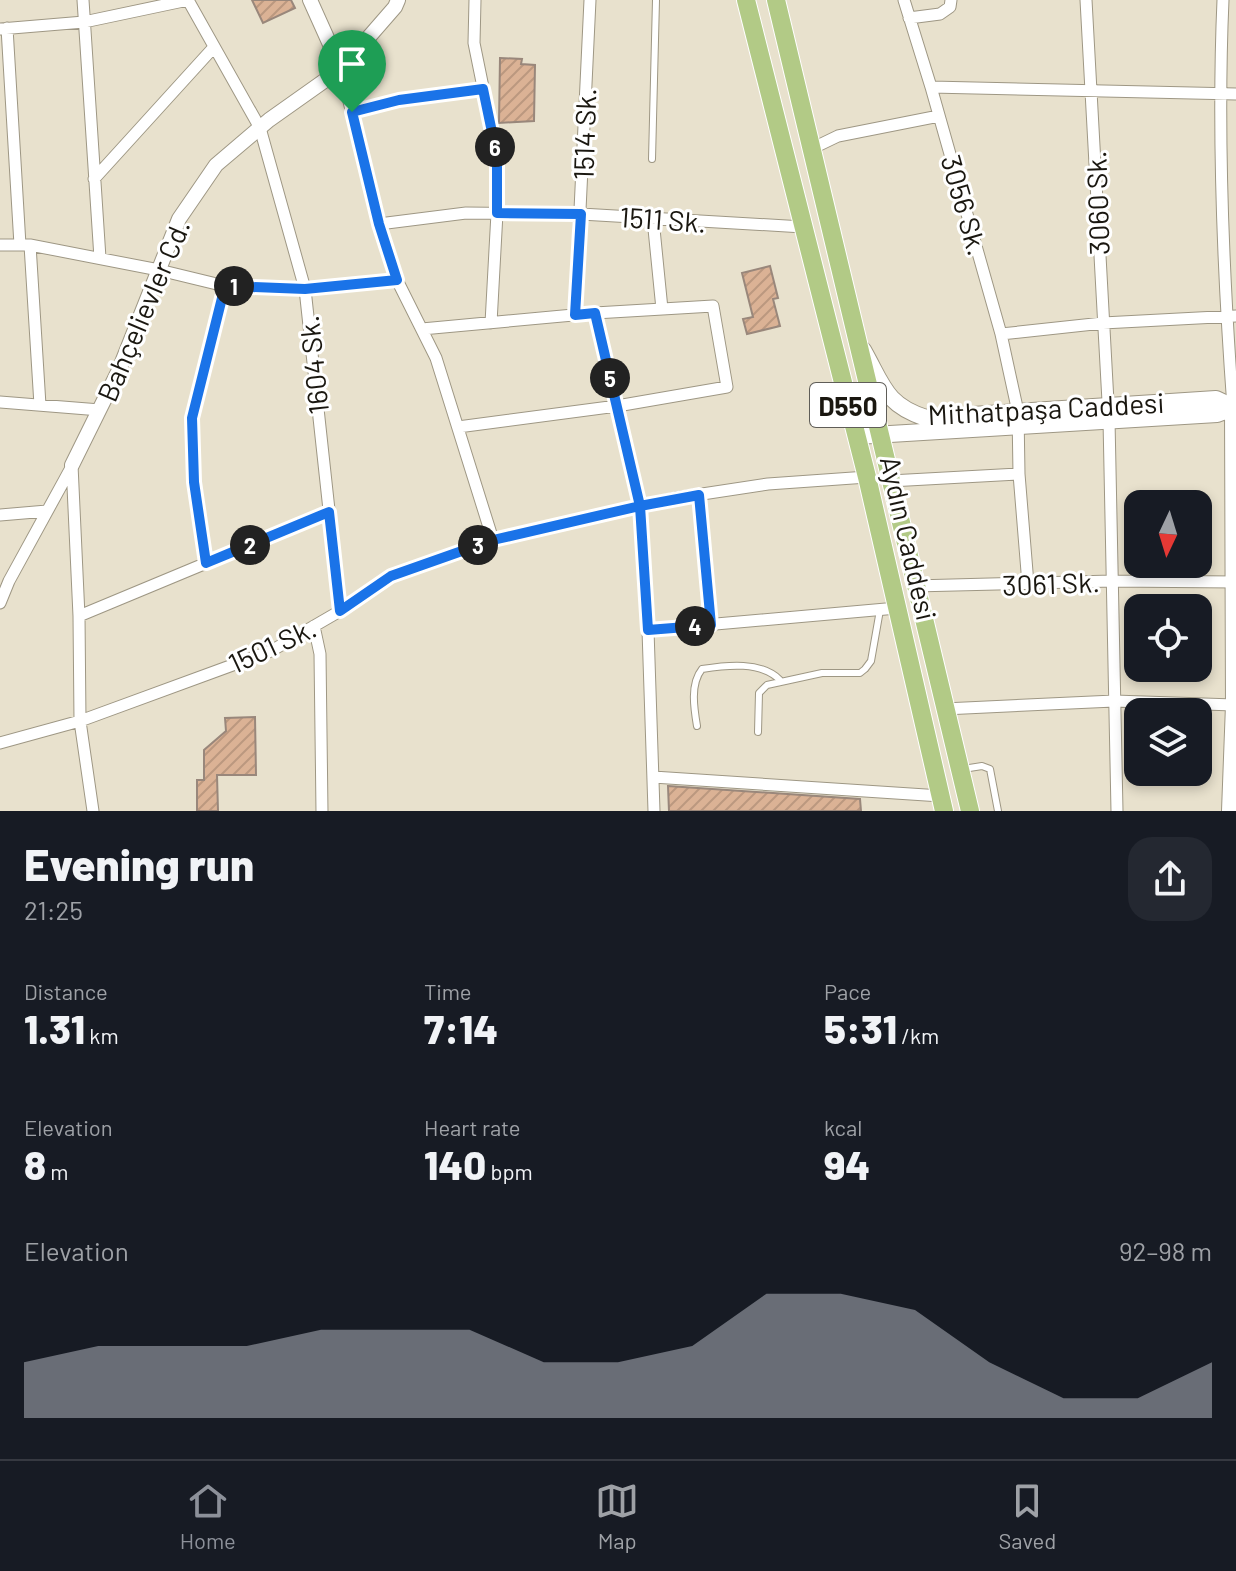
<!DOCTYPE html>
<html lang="en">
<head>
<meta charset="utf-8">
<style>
	:root { --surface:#171b24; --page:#242831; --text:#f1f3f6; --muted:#9ea1a6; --line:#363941; --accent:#8c9099 }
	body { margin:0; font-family:Barlow,sans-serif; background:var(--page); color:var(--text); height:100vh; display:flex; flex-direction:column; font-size:30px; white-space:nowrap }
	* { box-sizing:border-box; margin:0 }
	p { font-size:26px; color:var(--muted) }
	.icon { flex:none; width:44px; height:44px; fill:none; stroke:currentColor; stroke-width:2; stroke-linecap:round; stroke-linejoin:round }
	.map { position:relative; height:811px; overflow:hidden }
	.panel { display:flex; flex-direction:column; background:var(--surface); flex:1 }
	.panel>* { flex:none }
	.needle { width:52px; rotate:184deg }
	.tools { position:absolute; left:1124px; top:490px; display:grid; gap:16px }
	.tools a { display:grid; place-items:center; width:88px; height:88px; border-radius:16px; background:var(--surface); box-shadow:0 4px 12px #0003; font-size:40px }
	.pin { position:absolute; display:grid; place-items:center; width:68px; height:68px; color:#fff; margin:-82px -34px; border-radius:50% 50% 50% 0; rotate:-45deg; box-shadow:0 0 8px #0007 }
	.pin .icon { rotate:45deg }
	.km { position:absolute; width:40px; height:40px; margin:-20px; border-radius:50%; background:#222; color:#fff; font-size:22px; line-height:40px; text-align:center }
	.round { display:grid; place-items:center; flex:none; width:84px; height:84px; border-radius:24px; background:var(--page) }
	.overview { display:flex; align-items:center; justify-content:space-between; height:136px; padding:0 24px }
	h1 { font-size:44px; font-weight:800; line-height:60px }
	.metrics { display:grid; grid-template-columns:repeat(3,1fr); gap:12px; height:136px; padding:8px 24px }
	.metrics div { display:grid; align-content:center }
	.metrics b { font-size:40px; font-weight:800 }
	.metrics small { font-size:22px; font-weight:400 }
	.metrics p { font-size:22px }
	.chart { height:224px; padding:16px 24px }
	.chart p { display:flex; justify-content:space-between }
	.chart svg { width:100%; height:144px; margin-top:8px; fill:var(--accent); opacity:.7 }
	.tabs { display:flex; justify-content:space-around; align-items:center; height:112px; border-top:2px solid var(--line); background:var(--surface); font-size:22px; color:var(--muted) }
	.tabs a { display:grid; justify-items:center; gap:4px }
	.tabs .selected { color:var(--accent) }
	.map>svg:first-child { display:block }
	.building { fill:url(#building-hatch); stroke:#99877b; stroke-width:2 }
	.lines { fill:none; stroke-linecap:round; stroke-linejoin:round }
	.service-casing { stroke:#9e9784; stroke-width:8 }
	.minor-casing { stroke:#9e9784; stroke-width:13 }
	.tertiary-casing { stroke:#9e9784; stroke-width:16 }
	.secondary-casing { stroke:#9e9784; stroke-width:18 }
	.trunk-casing { stroke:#fff; stroke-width:20 }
	.service { stroke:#fff; stroke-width:6 }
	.minor { stroke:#fff; stroke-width:11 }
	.tertiary { stroke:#fff; stroke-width:14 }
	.secondary { stroke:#fff; stroke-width:16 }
	.trunk { stroke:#b2ca86; stroke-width:18 }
	.route-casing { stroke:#fff; stroke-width:16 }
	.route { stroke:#1a73e8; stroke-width:10 }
	.labels { text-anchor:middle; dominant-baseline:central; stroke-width:6; stroke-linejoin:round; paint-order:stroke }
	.shield { fill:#fff; stroke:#5f5d58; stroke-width:2 }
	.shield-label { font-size:26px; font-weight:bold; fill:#1a1710 }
	.street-label { font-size:28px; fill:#1a1710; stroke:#fff }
</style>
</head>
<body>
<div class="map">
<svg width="1236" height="811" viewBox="0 0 1236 811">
	<defs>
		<pattern id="building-hatch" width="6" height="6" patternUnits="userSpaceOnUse" patternTransform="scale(2)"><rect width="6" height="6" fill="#dbb295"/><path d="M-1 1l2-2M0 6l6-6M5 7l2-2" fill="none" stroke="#bb987f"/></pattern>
	</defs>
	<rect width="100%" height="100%" fill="#e8e1cd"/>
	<path class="building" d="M 252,0 L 291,0 L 295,8 L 263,23 Z
		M 500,58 L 522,59 L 521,64 L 535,65 L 534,121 L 499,123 Z
		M 770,266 L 778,298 L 773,299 L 780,326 L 747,334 L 743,319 L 753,317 L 742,273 Z
		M 255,717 L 256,775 L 217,775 L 218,811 L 197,811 L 197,780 L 204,780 L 204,750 L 226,731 L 225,718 Z
		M 668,786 L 860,799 L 861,811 L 669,811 Z"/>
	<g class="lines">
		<g class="service-casing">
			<path id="service" d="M 352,112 L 399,100 L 483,89
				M 652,159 L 656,0
				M 697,726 C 694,708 690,684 702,669 C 727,665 761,661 780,680
				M 758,732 L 759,693 L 767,685 L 822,673 L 860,673 L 865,669 L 871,661 L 880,610
				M 963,769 L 982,766 L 990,769 L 998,811"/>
		</g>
		<g class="minor-casing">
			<path id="minor" d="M 83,0 L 100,258
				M 188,0 L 260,128 L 305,289 L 340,611
				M 475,0 L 474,43 L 497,156 L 497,213 L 491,323
				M 904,0 L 931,87 L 1001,334 L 1018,412 L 1019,474 L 1028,584
				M 1086,0 L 1109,420 L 1117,811
				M 1223,0 C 1217,136 1223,272 1233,407
				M 909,18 L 940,14 L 950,7 L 951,0
				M 7,28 L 20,245
				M 0,29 L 84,22 L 188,0
				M 341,69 L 379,224 L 397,280 L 436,358 L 493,540
				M 931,87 L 1236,94
				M 811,149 L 838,136 L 939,116
				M 94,179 L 214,47
				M 653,219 L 662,309
				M 379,224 L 466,213 L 581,214 L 803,227
				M 0,245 L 30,245 L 159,270 L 225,286 L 305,289 L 397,280
				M 30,245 L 40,405
				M 595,313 L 640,506 L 648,630 L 654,811
				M 575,315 L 590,0
				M 422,329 L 595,313 L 713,306 L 727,387 L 617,406 L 458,427
				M 1001,334 L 1103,323 L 1236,316
				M 0,402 L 100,410
				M 72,465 L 79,616 L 80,721 L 93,811
				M 890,481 L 1019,474
				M 699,495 L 711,625
				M 0,515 L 47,511
				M 206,563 L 194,482 L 192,418 L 225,286
				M 914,586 L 1112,581 L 1236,582
				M 0,603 L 9,581 L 72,466
				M 79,616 L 329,512
				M 314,626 L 320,654 L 322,811
				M 648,630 L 897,608
				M 944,709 L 1114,701 L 1234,705
				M 0,743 L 80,721 L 271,651 L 340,611 L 391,576 L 493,540 L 676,498 L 768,484 L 867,477
				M 653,777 L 941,796"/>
		</g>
		<g class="tertiary-casing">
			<path id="tertiary" d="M 310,0 L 341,69
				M 72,465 L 119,370 L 179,219 L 216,165 L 269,120 L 341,69 L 395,7 L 398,0"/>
		</g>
		<g class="secondary-casing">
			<path id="secondary" d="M 863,350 C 883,385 885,405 926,418 L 1216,399 L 1233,407
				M 857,436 L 1217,414 L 1236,407
				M 1230,811 L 1234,705 L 1233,407"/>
		</g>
		<g class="trunk-casing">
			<path id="trunk" d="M 746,0 L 867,477 L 944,811
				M 776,0 L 970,811"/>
		</g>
		<use href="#service" class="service"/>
		<use href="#minor" class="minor"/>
		<use href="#tertiary" class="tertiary"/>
		<use href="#secondary" class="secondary"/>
		<use href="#trunk" class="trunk"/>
	</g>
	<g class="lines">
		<g class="route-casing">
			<path id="route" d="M 352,112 L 379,224 L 397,280 L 305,289 L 225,286 L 192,418 L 194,482 L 206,563 L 329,512 L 340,611 L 391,576 L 493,540 L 640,506 L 648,630 L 711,625 L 699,495 L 640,506 L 595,313 L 575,315 L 581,214 L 497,213 L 497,156 L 483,89 L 399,100 L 352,112"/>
		</g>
		<use href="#route" class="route"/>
	</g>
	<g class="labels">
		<rect class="shield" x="810" y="383" width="76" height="44" rx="6"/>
		<g class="shield-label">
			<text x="848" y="405">D550</text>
		</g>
		<g class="street-label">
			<text transform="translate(584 134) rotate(-88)">1514 Sk.</text>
			<text transform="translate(1097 203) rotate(-92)">3060 Sk.</text>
			<text transform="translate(965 205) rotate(74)">3056 Sk.</text>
			<text transform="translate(663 219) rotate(4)">1511 Sk.</text>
			<text transform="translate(143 310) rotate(-67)">Bahçelievler Cd.</text>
			<text transform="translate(313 365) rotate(-96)">1604 Sk.</text>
			<text transform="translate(1046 408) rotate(-3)">Mithatpaşa Caddesi</text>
			<text transform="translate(909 538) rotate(77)">Aydın Caddesi</text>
			<text transform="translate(1051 583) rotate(-2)">3061 Sk.</text>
			<text transform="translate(272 645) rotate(-25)">1501 Sk.</text>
		</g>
	</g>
</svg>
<div class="tools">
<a><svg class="needle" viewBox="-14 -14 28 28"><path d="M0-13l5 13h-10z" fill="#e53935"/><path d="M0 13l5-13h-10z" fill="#9ea1a6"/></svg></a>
<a><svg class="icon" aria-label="locate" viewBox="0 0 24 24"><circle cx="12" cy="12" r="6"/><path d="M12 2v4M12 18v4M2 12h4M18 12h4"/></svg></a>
<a><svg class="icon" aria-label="layers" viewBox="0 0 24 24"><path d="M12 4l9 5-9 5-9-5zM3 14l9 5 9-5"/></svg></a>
</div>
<div class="pin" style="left:352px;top:112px;background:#1e9e55"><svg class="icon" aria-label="arrive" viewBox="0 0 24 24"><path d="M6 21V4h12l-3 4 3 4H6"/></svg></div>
<b class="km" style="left:234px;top:286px">1</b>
<b class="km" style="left:250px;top:545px">2</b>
<b class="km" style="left:478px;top:545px">3</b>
<b class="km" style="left:695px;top:626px">4</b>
<b class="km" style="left:610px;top:378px">5</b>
<b class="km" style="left:495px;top:147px">6</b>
</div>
<section class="panel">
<div class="overview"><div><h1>Evening run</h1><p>21:25</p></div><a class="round"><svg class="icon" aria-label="share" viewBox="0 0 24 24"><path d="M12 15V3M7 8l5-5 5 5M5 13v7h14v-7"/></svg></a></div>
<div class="metrics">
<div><p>Distance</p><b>1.31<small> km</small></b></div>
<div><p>Time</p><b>7:14</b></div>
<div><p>Pace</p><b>5:31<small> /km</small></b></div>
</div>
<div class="metrics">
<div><p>Elevation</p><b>8<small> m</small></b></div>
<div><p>Heart rate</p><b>140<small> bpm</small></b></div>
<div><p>kcal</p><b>94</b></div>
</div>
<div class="chart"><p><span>Elevation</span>92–98 m</p>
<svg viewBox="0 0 160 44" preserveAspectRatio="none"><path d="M0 44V27L10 22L20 22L30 22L40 17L50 17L60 17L70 27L80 27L90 22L100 6L110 6L120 11L130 27L140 38L150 38L160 27V44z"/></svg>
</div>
</section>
<nav class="tabs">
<a class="selected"><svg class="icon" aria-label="home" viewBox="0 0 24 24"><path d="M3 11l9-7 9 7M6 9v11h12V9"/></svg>Home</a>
<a><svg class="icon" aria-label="map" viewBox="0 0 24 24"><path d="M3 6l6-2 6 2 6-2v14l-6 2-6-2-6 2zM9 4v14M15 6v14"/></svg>Map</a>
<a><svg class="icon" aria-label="saved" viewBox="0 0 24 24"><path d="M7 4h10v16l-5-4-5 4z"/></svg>Saved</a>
</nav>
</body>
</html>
